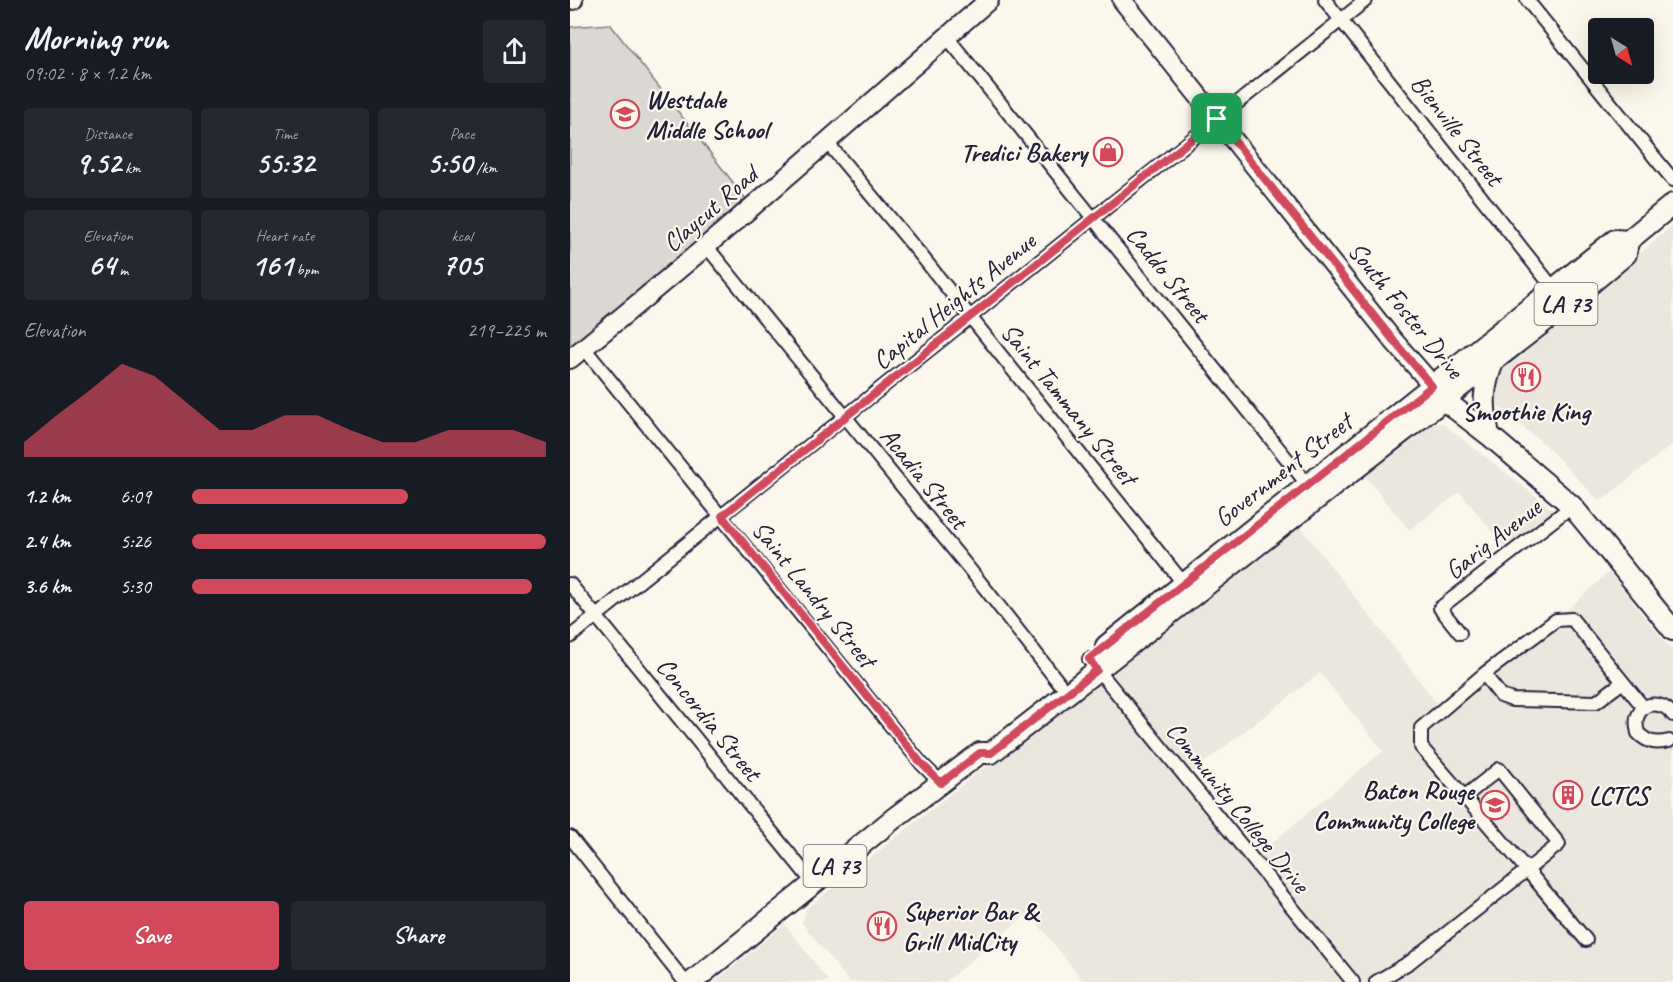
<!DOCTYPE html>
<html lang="en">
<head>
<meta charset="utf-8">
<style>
	:root { --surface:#171b24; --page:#242831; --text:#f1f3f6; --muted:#9ea1a6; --accent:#d1495b }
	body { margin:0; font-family:Caveat,sans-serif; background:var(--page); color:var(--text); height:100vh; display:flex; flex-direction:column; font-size:22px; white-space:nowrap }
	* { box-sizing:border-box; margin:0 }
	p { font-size:20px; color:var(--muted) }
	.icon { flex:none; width:33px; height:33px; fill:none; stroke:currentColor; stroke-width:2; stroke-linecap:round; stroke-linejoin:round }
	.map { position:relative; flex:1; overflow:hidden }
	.side { display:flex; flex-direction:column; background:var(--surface); width:570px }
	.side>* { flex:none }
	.needle { width:39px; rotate:143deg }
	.controls { position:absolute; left:1018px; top:18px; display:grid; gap:12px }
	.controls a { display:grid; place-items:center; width:66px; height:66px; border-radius:6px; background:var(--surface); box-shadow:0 6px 24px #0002; font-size:30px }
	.pin { position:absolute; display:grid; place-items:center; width:51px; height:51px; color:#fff; margin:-26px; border-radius:12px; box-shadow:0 3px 9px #0006 }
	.round { display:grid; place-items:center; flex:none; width:63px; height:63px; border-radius:6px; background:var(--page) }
	.headline { display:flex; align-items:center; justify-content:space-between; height:102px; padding:0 24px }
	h1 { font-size:33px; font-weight:700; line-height:45px }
	.metrics { display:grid; grid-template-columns:repeat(3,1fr); gap:9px; height:102px; padding:6px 24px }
	.metrics div { display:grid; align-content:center; border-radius:6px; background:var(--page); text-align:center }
	.metrics b { font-size:30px; font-weight:700 }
	.metrics small { font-size:16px; font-weight:400 }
	.metrics p { font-size:16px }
	.chart { height:168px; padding:12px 24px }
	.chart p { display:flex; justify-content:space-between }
	.chart svg { width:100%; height:108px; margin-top:6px; fill:var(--accent); opacity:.7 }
	.primary-button { display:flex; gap:12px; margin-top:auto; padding:12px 24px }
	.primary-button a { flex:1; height:69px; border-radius:6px; background:var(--accent); color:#fff; font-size:24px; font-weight:700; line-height:69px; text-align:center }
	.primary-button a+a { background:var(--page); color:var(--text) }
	ul { padding:0 24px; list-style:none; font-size:20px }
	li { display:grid; grid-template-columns:96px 72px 1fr; align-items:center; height:45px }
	li i { height:15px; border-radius:8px; background:var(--accent) }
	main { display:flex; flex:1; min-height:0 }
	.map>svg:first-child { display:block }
	.built { fill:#ebe7df }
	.green { fill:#dbd8d3; stroke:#7e7d87; stroke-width:1.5 }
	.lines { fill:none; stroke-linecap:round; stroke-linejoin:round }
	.street-casing { stroke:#22223b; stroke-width:16 }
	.secondary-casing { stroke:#22223b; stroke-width:22 }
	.primary-casing { stroke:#22223b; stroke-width:24 }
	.street { stroke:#fbf7ec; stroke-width:12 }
	.secondary { stroke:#fbf7ec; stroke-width:18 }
	.primary { stroke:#fbf7ec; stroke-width:20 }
	.route-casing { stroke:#fff; stroke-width:12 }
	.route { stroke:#d1495b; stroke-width:8 }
	.labels { text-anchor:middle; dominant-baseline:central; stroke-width:4.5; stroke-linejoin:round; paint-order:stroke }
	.shield { fill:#fbf7ec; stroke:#636270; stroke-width:1.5 }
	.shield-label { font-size:24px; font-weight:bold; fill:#22223b }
	.poi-label { font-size:26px; font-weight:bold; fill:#22223b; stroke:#fbf7ec; text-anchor:start }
	.street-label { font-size:26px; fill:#22223b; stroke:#fbf7ec }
</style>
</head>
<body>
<main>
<section class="side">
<div class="headline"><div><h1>Morning run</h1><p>09:02 · 8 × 1.2 km</p></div><a class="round"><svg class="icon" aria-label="share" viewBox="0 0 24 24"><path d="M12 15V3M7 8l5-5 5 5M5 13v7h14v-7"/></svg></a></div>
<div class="metrics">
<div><p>Distance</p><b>9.52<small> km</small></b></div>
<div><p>Time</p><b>55:32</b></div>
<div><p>Pace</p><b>5:50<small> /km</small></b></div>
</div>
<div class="metrics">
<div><p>Elevation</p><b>64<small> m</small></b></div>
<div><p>Heart rate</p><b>161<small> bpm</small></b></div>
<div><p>kcal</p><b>705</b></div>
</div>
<div class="chart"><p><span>Elevation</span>219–225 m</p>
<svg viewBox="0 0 160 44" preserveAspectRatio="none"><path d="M0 44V38L10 27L20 17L30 6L40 11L50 22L60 33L70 33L80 27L90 27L100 33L110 38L120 38L130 33L140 33L150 33L160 38V44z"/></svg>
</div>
<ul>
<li><b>1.2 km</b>6:09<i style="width:61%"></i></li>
<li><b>2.4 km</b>5:26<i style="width:100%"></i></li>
<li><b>3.6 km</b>5:30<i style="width:96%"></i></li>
</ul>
<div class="primary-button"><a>Save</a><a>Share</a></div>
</section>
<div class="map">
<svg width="1103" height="982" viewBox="0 0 1103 982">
	<rect width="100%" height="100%" fill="#fbf7ec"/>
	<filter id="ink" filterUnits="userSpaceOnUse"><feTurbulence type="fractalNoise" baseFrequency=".0167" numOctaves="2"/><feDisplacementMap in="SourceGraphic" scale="12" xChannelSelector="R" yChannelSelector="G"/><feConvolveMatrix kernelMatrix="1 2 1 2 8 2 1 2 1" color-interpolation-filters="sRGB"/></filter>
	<g filter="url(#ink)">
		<path class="built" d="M 1103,225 L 1103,444 L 1030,502 L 974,444 L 928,406 L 923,383 L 930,367 L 1018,298 Z
			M 872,423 L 990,515 L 940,554 L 890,492 L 839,530 L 794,475 L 856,425 Z
			M 729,525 L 869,706 L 986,620 L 1039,572 L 1103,652 L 1103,982 L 514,982 L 459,913 L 375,982 L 279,982 L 232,923 L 236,909 L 518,685 L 535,679 L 682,859 L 813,751 L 750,673 L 621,773 L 544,677 L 545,662 Z
			M 215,924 L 259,982 L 144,982 Z"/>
		<path class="green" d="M 40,24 L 179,203 L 0,353 L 0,27 Z"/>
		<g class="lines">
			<g class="street-casing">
				<path id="street" d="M 755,0 L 984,289
					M 957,0 L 1103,180
					M 377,37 L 738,485
					M 256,141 L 350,254 L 614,584
					M 137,247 L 414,587 L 489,683
					M 14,348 L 351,763 L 371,783
					M 0,584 L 244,884
					M 890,633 L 870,608 L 1002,506
					M 0,637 L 796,0
					M 519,659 L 783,982
					M 914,674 L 931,696 L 942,700 L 1026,702 L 1053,682
					M 1099,741 C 1086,744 1078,743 1068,733 C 1067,729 1066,722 1067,718 C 1073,699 1094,702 1103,715
					M 894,797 L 929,769 L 989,844 L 957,870 C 922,829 887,788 851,747 L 851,728 L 914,674 L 986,620 L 1002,619 L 1074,708
					M 0,837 L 115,982
					M 806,982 L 840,962 L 957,870 L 1016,940"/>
			</g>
			<g class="secondary-casing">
				<path id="secondary" d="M 0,0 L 3,0
					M 552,0 L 823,340 L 863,386
					M 0,359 C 143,244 280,121 419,0"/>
			</g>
			<g class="primary-casing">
				<path id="primary" d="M 866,390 L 874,400 L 919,435 L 1002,506 L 1103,630
					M 919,435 C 913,406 912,388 924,360
					M 536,646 L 1045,240 L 1058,241
					M 122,982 L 323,819 L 410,753 L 421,753 L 985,313 L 1056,254 L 1058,241 L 1103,204"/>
			</g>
			<use href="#street" class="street"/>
			<use href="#secondary" class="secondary"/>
			<use href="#primary" class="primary"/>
		</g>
	</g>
	<g class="lines" filter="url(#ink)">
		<g class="route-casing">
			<path id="route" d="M 647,119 L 823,340 L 862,386 L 519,659 L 527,670 L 421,753 L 410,753 L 371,783 L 351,763 L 152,516 Z"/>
		</g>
		<use href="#route" class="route"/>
	</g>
	<defs>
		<g id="school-ring" transform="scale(1.5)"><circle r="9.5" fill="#fbf7ec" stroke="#d1495b" stroke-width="1.5"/><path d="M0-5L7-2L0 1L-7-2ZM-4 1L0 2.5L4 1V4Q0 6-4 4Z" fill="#d1495b"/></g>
		<g id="shop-ring" transform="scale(1.5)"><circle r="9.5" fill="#fbf7ec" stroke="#d1495b" stroke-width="1.5"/><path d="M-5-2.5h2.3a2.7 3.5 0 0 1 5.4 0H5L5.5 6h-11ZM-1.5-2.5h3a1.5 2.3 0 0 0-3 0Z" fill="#d1495b"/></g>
		<g id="restaurant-ring" transform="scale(1.5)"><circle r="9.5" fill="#fbf7ec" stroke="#d1495b" stroke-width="1.5"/><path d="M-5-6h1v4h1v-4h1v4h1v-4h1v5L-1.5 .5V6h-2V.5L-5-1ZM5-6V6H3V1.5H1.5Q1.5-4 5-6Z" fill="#d1495b"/></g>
		<g id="building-ring" transform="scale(1.5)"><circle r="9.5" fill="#fbf7ec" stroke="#d1495b" stroke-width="1.5"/><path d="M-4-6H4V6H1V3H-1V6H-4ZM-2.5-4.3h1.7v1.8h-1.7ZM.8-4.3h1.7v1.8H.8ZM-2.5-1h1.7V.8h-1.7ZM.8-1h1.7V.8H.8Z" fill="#d1495b"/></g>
		<g id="university-ring" transform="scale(1.5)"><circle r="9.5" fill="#fbf7ec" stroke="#d1495b" stroke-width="1.5"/><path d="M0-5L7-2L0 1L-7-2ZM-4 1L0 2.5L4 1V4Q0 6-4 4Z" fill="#d1495b"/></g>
	</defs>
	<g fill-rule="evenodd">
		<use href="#school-ring" x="55" y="114"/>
		<use href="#shop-ring" x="538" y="152"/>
		<use href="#restaurant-ring" x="956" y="377"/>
		<use href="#building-ring" x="998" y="795"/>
		<use href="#university-ring" x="925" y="805"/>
		<use href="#restaurant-ring" x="312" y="926"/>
	</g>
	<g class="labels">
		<g class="shield">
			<rect x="964.5" y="283" width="63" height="42" rx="4.5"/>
			<rect x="233.5" y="845" width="63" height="42" rx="4.5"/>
		</g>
		<g class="shield-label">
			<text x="996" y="304">LA 73</text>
			<text x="265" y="866">LA 73</text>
		</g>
		<g class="poi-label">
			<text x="76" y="99">Westdale<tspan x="76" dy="30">Middle School</tspan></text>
			<text x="517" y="152" text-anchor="end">Tredici Bakery</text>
			<text x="956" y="411" text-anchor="middle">Smoothie King</text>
			<text x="904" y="790" text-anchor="end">Baton Rouge<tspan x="904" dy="30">Community College</tspan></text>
			<text x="1019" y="795">LCTCS</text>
			<text x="333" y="911">Superior Bar &amp;<tspan x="333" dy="30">Grill MidCity</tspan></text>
		</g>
		<g class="street-label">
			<text transform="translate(887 130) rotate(52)">Bienville Street</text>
			<text transform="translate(140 209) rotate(-41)">Claycut Road</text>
			<text transform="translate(598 274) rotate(51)">Caddo Street</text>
			<text transform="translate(384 301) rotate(-39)">Capital Heights Avenue</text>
			<text transform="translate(836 310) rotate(51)">South Foster Drive</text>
			<text transform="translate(499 404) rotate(51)">Saint Tammany Street</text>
			<text transform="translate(713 470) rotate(-38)">Government Street</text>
			<text transform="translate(354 478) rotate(51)">Acadia Street</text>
			<text transform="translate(923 539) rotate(-38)">Garig Avenue</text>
			<text transform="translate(244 594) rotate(51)">Saint Landry Street</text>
			<text transform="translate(139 719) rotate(51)">Concordia Street</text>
			<text transform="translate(668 807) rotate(51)">Community College Drive</text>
		</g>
	</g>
</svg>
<div class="controls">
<a><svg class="needle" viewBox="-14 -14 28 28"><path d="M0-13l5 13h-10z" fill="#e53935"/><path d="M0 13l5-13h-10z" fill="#9ea1a6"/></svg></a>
</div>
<div class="pin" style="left:647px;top:119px;background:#1e9e55"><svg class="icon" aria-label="arrive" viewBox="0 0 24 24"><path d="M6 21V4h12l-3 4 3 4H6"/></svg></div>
</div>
</main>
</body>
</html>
